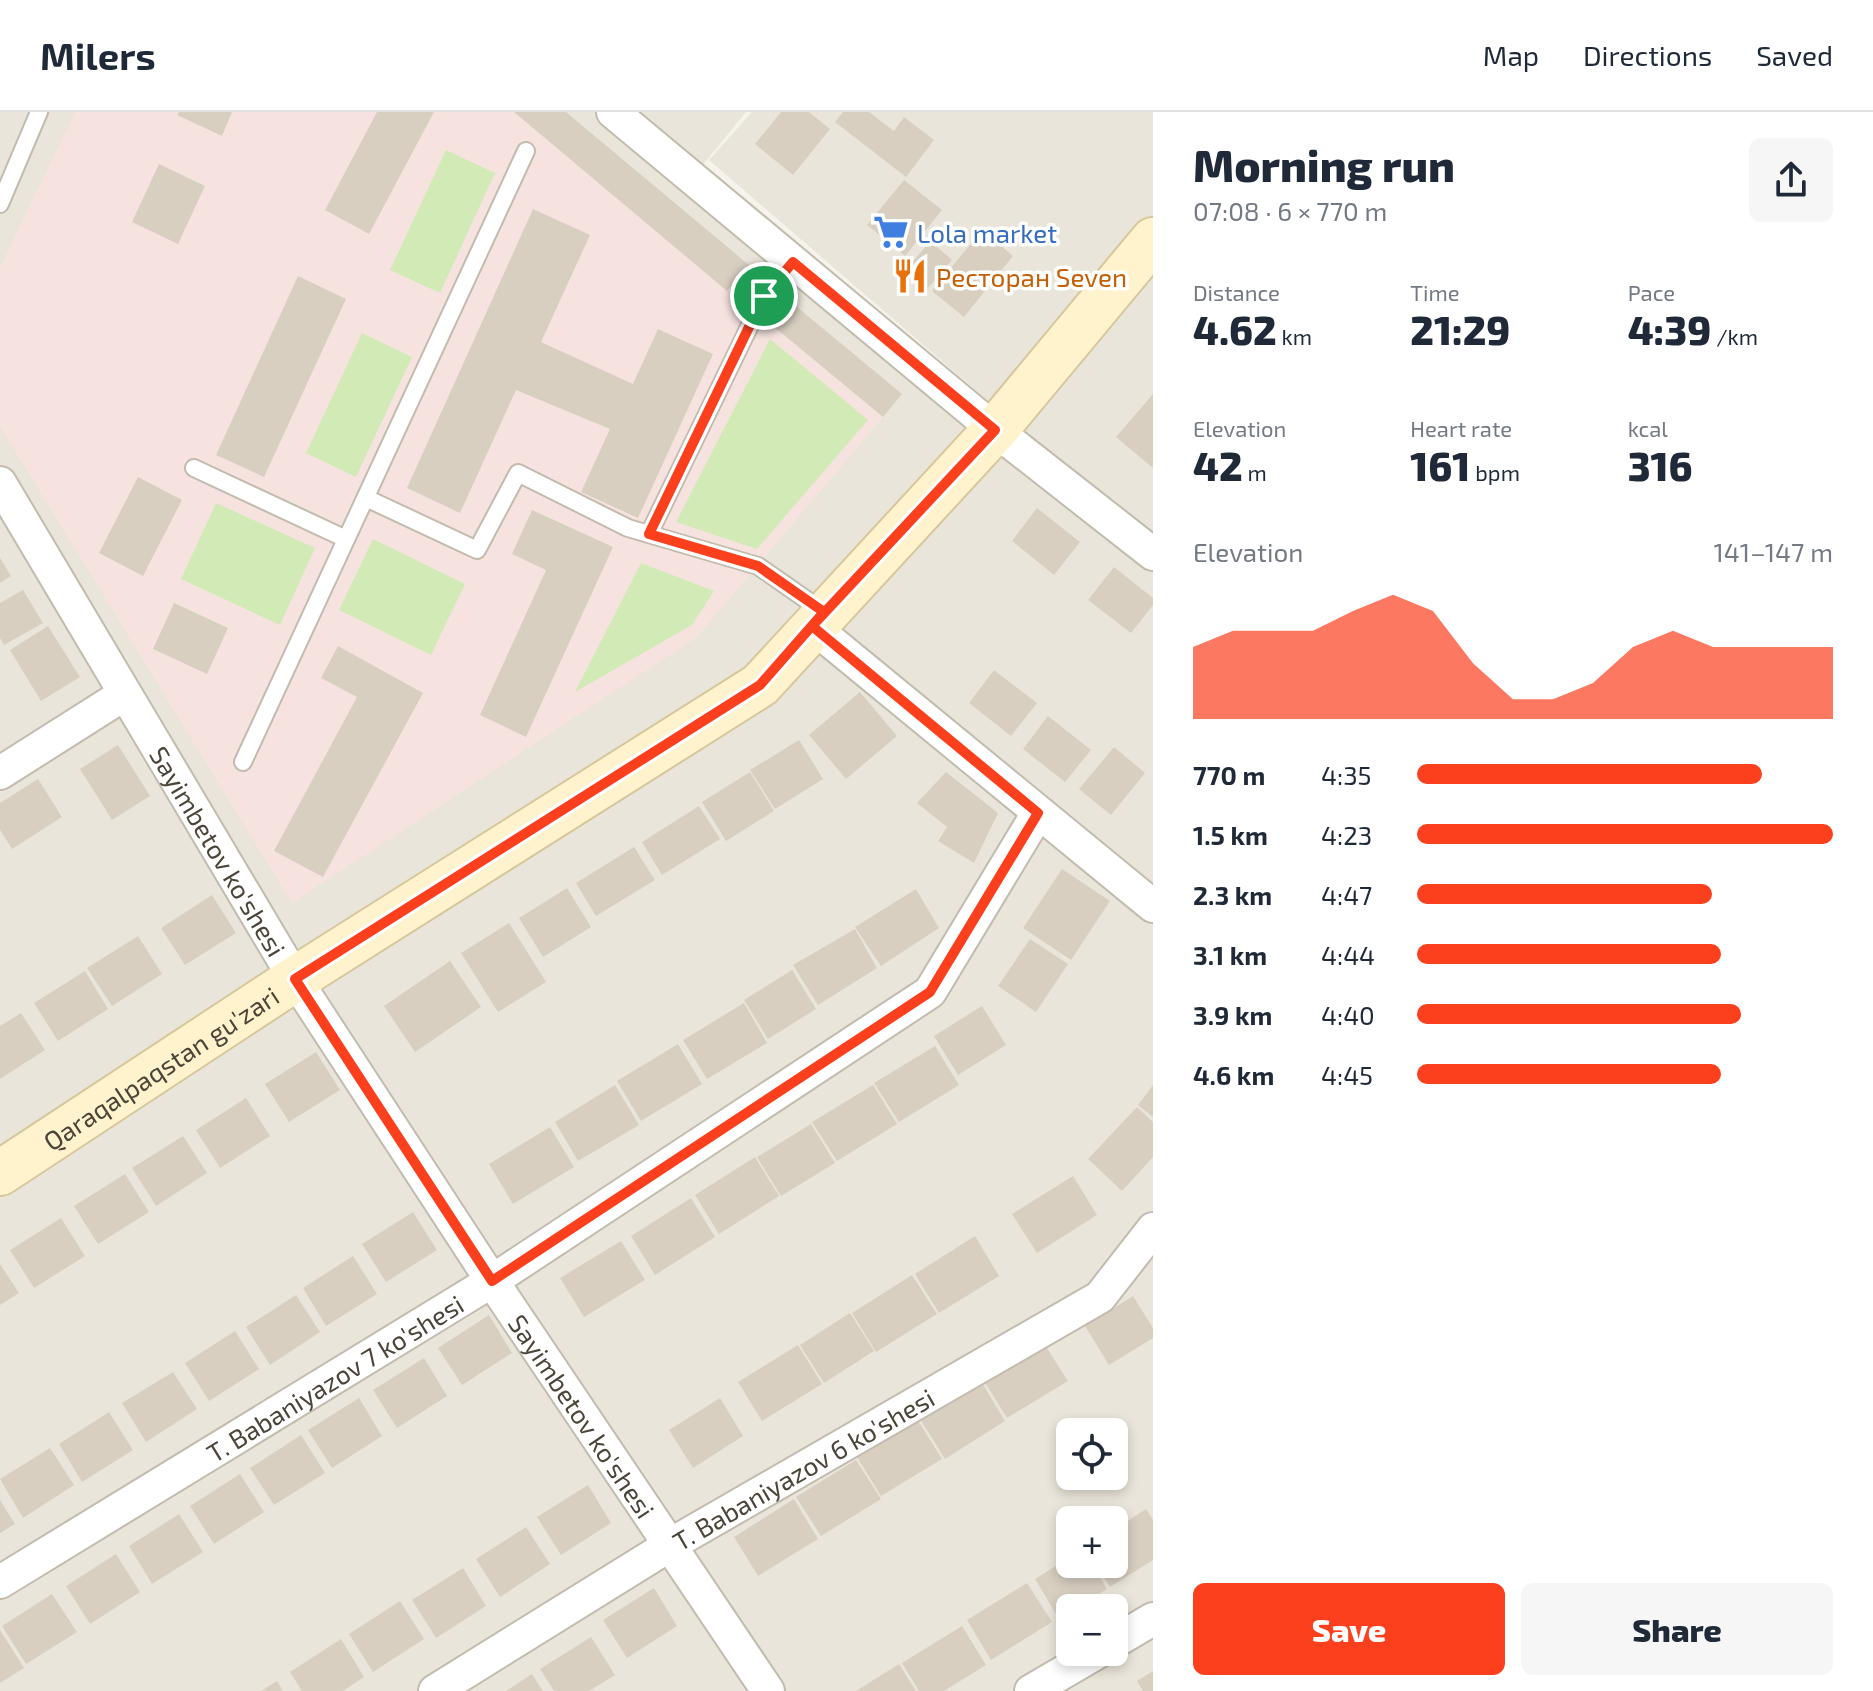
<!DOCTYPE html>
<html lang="en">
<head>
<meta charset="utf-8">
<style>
	:root { --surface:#fff; --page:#f6f6f7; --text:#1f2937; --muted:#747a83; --line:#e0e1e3; --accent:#fc3f1d }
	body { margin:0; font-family:"Exo 2",sans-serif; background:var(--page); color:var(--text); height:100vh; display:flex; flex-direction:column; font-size:30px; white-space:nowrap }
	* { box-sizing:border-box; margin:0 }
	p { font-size:26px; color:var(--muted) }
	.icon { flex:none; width:44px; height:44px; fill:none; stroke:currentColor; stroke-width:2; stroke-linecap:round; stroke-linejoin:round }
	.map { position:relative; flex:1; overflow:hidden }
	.panel { display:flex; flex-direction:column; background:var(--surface); width:720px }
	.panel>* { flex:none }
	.buttons { position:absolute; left:1056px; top:1306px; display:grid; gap:16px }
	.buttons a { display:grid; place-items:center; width:72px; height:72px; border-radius:12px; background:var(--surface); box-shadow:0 4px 12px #0003; font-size:40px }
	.pin { position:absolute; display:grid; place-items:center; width:68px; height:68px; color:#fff; margin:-34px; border:4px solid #fff; border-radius:50%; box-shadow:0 2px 8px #0007 }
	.round { display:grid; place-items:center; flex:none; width:84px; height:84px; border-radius:12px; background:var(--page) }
	.headline { display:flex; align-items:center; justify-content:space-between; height:136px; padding:0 40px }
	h1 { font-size:44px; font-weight:800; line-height:60px }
	.stats { display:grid; grid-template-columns:repeat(3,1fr); gap:12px; height:136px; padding:8px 40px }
	.stats div { display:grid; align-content:center }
	.stats b { font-size:40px; font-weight:800 }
	.stats small { font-size:22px; font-weight:400 }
	.stats p { font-size:22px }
	.chart { height:224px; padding:16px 40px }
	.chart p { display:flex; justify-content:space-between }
	.chart svg { width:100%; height:144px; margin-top:8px; fill:var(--accent); opacity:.7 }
	.cta { display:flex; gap:16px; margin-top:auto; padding:16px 40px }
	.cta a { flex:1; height:92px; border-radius:12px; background:var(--accent); color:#fff; font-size:32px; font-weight:800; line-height:92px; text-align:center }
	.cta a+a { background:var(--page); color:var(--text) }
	ul { padding:0 40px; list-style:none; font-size:26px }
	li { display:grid; grid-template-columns:128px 96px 1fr; align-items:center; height:60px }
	li i { height:20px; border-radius:10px; background:var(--accent) }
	header { display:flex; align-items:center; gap:48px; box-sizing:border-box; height:112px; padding:0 40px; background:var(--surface); border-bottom:2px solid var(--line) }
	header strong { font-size:38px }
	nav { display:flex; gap:44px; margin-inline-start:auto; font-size:28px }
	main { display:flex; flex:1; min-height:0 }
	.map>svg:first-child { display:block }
	.residential { fill:#eae5da; fill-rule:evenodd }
	.medical { fill:#f6e3e0 }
	.green { fill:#d2eab5 }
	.building { fill:#d8cfc1 }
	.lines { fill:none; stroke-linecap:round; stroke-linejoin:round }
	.lane-casing { stroke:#c2bbae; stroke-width:20 }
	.street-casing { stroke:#c2bbae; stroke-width:36 }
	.secondary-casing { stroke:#d6c79b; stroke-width:48 }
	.lane { stroke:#fff; stroke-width:16 }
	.street { stroke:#fff; stroke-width:32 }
	.secondary { stroke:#fff3cd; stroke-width:44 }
	.route-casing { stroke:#fff; stroke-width:16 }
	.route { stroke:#fc3f1d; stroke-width:10 }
	.labels { text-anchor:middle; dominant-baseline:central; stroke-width:7; stroke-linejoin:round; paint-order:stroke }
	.shop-label { font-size:26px; fill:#366cbe; stroke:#fff; text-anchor:start }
	.food-label { font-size:26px; fill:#c56008; stroke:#fff; text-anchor:start }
	.street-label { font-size:26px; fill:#4b4439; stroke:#fff }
</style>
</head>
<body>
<header>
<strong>Milers</strong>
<nav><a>Map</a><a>Directions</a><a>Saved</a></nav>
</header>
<main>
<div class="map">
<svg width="1153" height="1579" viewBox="0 0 1153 1579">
	<rect width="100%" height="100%" fill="#f6f3ec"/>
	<path class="residential" d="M 0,0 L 746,0 L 684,76 L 1153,456 L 1153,1579 L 0,1579 ZM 1070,1320 L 1114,1320 L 1114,1364 L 1070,1364 ZM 1070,1408 L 1114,1408 L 1114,1452 L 1070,1452 ZM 1070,1496 L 1114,1496 L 1114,1540 L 1070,1540 Z
		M 752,0 L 1153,0 L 1153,424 L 1045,338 L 709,48 Z"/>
	<path class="medical" d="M 75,0 L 514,0 L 883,305 L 697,525 L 292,791 L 0,314 L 0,156 Z"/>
	<path class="green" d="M 446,38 L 495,61 L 440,181 L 390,158 Z
		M 362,221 L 412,245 L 356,365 L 306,341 Z
		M 770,227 L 868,308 L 757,437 L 676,410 Z
		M 216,391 L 315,436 L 280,513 L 181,467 Z
		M 373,427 L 465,472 L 431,543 L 339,498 Z
		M 641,451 L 714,479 L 692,513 L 575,580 Z"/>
	<path class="building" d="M 179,0 L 232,0 L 222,24 L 177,3 Z
		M 377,0 L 434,0 L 369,122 L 325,98 Z
		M 514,0 L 566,0 L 749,153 L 727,179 Z
		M 781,0 L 809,0 L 830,17 L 793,63 L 755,32 Z
		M 843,0 L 869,0 L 894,19 L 904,5 L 934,28 L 906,65 L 835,10 Z
		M 159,52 L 205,74 L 178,132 L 132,110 Z
		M 904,68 L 942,98 L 905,144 L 867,113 Z
		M 533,97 L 590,123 L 541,230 L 633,272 L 658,217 L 713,242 L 638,406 L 581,380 L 610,317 L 516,278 L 460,401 L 407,376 Z
		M 982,118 L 1013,144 L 964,205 L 932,179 Z
		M 930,129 L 952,148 L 927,177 L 906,158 Z
		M 298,164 L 346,187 L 264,365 L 216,343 Z
		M 791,190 L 902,282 L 883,305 L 772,213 Z
		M 1153,282 L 1153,356 L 1116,325 Z
		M 138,365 L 182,388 L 143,464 L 99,441 Z
		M 1037,396 L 1080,430 L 1054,463 L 1012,429 Z
		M 532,398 L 613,435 L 526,625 L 480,603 L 546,458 L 512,442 Z
		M 0,446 L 11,464 L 0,471 Z
		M 1114,455 L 1153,486 L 1153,493 L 1131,521 L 1088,488 Z
		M 23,478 L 43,511 L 4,533 L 0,526 L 0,491 Z
		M 174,491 L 228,516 L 207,562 L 153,537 Z
		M 48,514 L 80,565 L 41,589 L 10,538 Z
		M 338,534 L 423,581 L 323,765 L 274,739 L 357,585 L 321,566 Z
		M 994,558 L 1037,591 L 1011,624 L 969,591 Z
		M 860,580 L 897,624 L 846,667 L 809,623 Z
		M 1048,604 L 1091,638 L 1065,670 L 1023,637 Z
		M 799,628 L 823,667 L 775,697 L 750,658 Z
		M 118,633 L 150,684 L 112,708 L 80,657 Z
		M 1114,635 L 1145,661 L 1111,703 L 1079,677 Z
		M 750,660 L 774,699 L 726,729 L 702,690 Z
		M 946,660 L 998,701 L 974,751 L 938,729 L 947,715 L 917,691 Z
		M 38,667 L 62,705 L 12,737 L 0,718 L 0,691 Z
		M 699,694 L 720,727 L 662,763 L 642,730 Z
		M 634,735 L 655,768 L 596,804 L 576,771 Z
		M 1062,757 L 1110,789 L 1071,848 L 1023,816 Z
		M 567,776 L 591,815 L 543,845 L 519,806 Z
		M 916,777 L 939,816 L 881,854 L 855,815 Z
		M 212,783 L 236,821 L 185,853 L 161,816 Z
		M 509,811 L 546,870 L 498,900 L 461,841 Z
		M 855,817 L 877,856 L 818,893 L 793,853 Z
		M 138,824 L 162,862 L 112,894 L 87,856 Z
		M 1030,827 L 1068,852 L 1036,900 L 998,874 Z
		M 450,849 L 481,895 L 415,940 L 384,894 Z
		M 792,858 L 816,897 L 768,927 L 744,888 Z
		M 85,859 L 108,897 L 58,929 L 34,891 Z
		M 744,891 L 767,931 L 707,967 L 683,928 Z
		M 982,894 L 1006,933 L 958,963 L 934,924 Z
		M 21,901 L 45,938 L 0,967 L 0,914 Z
		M 678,932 L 702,972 L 641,1009 L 617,969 Z
		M 935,934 L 959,973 L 899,1010 L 874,971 Z
		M 316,940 L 340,978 L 289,1010 L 265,972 Z
		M 615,973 L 639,1013 L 578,1049 L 555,1010 Z
		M 873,973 L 897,1012 L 837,1049 L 812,1010 Z
		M 1153,973 L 1153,1005 L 1138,993 Z
		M 246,986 L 270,1024 L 220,1056 L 196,1018 Z
		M 1137,995 L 1153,1010 L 1153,1045 L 1122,1079 L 1088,1047 Z
		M 811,1012 L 835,1051 L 781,1084 L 757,1045 Z
		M 550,1015 L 574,1055 L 513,1092 L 489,1052 Z
		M 183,1024 L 207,1061 L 156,1094 L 132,1056 Z
		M 755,1045 L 779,1084 L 719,1122 L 695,1083 Z
		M 125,1062 L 149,1100 L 98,1132 L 74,1094 Z
		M 1073,1064 L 1097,1103 L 1037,1141 L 1012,1102 Z
		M 691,1086 L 715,1125 L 655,1163 L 631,1124 Z
		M 413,1100 L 437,1138 L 386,1170 L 362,1132 Z
		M 61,1106 L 85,1144 L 34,1176 L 10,1138 Z
		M 975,1124 L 999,1164 L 939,1201 L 915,1162 Z
		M 621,1129 L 645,1168 L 584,1205 L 560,1166 Z
		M 353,1144 L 377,1182 L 326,1214 L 303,1176 Z
		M 0,1152 L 19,1181 L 0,1193 Z
		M 912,1163 L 937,1202 L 876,1240 L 852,1201 Z
		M 296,1183 L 320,1220 L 270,1253 L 246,1215 Z
		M 1133,1184 L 1153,1216 L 1153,1226 L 1109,1253 L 1085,1214 Z
		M 850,1201 L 874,1239 L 824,1271 L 800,1233 Z
		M 489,1203 L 512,1241 L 462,1273 L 438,1236 Z
		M 235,1219 L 259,1257 L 209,1289 L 185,1251 Z
		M 1043,1230 L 1068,1269 L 1007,1306 L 983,1267 Z
		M 798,1233 L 822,1272 L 762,1309 L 738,1270 Z
		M 424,1246 L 447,1284 L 397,1316 L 373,1278 Z
		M 173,1260 L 197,1297 L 146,1330 L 122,1291 Z
		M 981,1269 L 1005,1309 L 945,1347 L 920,1307 Z
		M 359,1286 L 382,1324 L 332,1356 L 308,1318 Z
		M 720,1286 L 743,1324 L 693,1356 L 669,1318 Z
		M 109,1300 L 133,1338 L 82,1370 L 59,1332 Z
		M 917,1307 L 942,1347 L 881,1384 L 857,1345 Z
		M 301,1323 L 325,1361 L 274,1393 L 250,1356 Z
		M 50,1336 L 74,1373 L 23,1406 L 0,1367 Z
		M 856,1348 L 881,1387 L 821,1424 L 796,1385 Z
		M 240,1362 L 264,1400 L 214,1432 L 190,1394 Z
		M 588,1373 L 611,1411 L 561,1443 L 537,1405 Z
		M 794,1387 L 818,1427 L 758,1464 L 734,1425 Z
		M 0,1388 L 15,1412 L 0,1421 Z
		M 1146,1397 L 1153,1408 L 1153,1448 L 1110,1475 L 1096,1452 L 1114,1452 L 1114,1418 Z
		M 179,1402 L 203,1440 L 152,1472 L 129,1434 Z
		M 526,1415 L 550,1452 L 500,1485 L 476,1447 Z
		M 116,1442 L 140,1480 L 90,1512 L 66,1474 Z
		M 1070,1445 L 1070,1452 L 1092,1452 L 1107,1477 L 1076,1496 L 1070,1496 L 1059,1507 L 1035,1467 Z
		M 463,1456 L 486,1494 L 436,1526 L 412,1488 Z
		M 1027,1471 L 1052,1510 L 991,1548 L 967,1508 Z
		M 654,1476 L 677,1514 L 627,1546 L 603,1508 Z
		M 52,1482 L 77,1520 L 26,1552 L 2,1514 Z
		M 400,1489 L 424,1527 L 373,1560 L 349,1522 Z
		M 962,1514 L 986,1553 L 944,1579 L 919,1579 L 902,1551 Z
		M 0,1518 L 24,1556 L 0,1571 Z
		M 591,1525 L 615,1563 L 589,1579 L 554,1579 L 540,1557 Z
		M 341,1527 L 364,1565 L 343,1579 L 302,1579 L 290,1560 Z
		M 899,1552 L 916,1579 L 856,1579 Z
		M 1153,1559 L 1153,1579 L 1143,1579 L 1137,1569 Z
		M 532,1562 L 543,1579 L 506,1579 Z
		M 277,1569 L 283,1579 L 261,1579 Z"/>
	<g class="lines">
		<g class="lane-casing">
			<path id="lane" d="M 0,92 L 39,0
				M 194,356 L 346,427
				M 366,386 L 477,438 L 518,361 L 628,416 L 758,454 L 824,500
				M 649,422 L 768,176 L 793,150
				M 243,650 L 526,39"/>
		</g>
		<g class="street-casing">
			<g id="street">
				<path d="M 613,0 L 995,318 L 1153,442"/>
				<path id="s1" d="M 0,371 L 295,867 L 492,1169 L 768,1579"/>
				<path d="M 812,514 L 1153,794"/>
				<path d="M 0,661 L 123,583"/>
				<path id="s2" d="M 0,1470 L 492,1169 L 930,880 L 1038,701"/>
				<path d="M 1114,1530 L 1153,1507"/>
				<path id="s3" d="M 435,1579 L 670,1433 L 1100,1185 L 1153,1117"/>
				<path d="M 1031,1579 L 1098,1540"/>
			</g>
		</g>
		<g class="secondary-casing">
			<g id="secondary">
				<path id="s4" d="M 0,1061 L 295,867 L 760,573 L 995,318 L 1153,128"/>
			</g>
		</g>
		<use href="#lane" class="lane"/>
		<use href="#street" class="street"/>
		<use href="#secondary" class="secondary"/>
	</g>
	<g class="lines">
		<g class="route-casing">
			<path id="route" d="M 764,184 L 649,422 L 758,454 L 824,500 L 760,573 L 295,867 L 492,1169 L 930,880 L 1038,701 L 812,514 L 995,318 L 793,150 L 764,184"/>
		</g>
		<use href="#route" class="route"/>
	</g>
	<defs>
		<g id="supermarket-bare" transform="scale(2.76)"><path d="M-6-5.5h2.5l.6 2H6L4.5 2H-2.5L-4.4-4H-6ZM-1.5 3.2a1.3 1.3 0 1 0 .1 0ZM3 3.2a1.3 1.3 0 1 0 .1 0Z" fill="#3f7fe0" stroke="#fff" stroke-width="2.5" paint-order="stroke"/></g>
		<g id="restaurant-bare" transform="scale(2.76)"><path d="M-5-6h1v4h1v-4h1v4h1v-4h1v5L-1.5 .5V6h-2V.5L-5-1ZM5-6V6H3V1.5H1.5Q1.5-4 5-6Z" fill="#e8710a" stroke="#fff" stroke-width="2.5" paint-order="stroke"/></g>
	</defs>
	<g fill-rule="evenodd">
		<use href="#supermarket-bare" x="891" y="120"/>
		<use href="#restaurant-bare" x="910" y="164"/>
	</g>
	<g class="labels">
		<g class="shop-label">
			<text x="917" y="120">Lola market</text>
		</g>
		<g class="food-label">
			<text x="936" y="164">Ресторан Seven</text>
		</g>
		<g class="street-label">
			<text stroke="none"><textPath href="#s1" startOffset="428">Sayimbetov ko'shesi</textPath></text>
			<text stroke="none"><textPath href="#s4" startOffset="192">Qaraqalpaqstan gu'zari</textPath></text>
			<text stroke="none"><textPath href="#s2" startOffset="392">T. Babaniyazov 7 ko'shesi</textPath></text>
			<text stroke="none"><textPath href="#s1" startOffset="1100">Sayimbetov ko'shesi</textPath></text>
			<text stroke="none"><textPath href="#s3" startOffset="430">T. Babaniyazov 6 ko'shesi</textPath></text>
		</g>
	</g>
</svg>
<div class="buttons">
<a><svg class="icon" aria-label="locate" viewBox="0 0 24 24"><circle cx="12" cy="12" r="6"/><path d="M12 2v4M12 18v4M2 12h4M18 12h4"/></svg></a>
<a>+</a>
<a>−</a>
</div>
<div class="pin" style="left:764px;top:184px;background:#1e9e55"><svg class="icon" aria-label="arrive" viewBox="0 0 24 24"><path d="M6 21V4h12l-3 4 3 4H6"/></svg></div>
</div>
<section class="panel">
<div class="headline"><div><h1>Morning run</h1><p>07:08 · 6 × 770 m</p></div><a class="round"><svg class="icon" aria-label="share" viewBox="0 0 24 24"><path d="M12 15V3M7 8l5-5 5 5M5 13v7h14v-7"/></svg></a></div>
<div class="stats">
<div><p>Distance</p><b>4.62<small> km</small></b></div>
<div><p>Time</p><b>21:29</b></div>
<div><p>Pace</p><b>4:39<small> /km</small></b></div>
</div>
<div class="stats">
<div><p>Elevation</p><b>42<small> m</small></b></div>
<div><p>Heart rate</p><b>161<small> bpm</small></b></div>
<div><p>kcal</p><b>316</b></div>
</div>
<div class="chart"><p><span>Elevation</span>141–147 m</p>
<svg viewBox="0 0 160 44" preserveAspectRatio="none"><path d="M0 44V22L10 17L20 17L30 17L40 11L50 6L60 11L70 27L80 38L90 38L100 33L110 22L120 17L130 22L140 22L150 22L160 22V44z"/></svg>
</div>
<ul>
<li><b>770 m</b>4:35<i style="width:83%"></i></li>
<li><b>1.5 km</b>4:23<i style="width:100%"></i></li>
<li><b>2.3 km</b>4:47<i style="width:71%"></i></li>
<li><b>3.1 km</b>4:44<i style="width:73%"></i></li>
<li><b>3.9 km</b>4:40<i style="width:78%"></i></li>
<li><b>4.6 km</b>4:45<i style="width:73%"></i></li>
</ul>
<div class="cta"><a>Save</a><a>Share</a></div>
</section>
</main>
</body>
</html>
